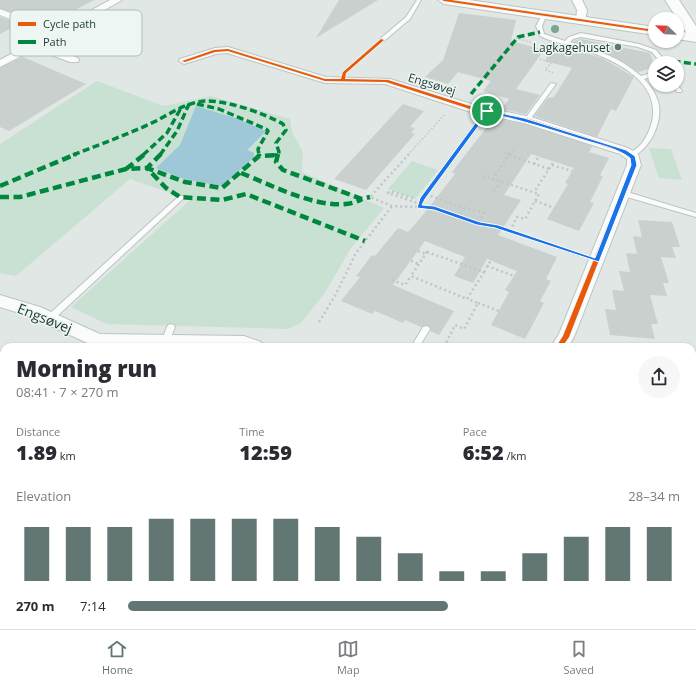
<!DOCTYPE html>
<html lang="en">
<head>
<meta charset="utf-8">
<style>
	:root { --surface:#fff; --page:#f7f7f7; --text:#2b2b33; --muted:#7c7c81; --line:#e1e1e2; --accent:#627673 }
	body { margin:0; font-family:"Open Sans",sans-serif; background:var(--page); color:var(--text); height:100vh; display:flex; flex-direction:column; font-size:15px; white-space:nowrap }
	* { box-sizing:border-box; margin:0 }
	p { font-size:13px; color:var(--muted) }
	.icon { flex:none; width:22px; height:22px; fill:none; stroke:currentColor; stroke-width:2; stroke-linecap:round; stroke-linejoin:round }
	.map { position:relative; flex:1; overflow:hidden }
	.drawer { position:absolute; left:0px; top:343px; width:696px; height:286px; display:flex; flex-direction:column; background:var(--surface); border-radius:12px 12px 0 0; box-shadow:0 1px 3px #0004 }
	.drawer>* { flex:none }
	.needle { width:26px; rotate:293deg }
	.controls { position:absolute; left:648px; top:12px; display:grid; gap:8px }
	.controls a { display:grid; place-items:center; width:36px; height:36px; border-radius:50%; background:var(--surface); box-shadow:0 1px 3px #0004; font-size:20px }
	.pin { position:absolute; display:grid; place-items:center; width:34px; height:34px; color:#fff; margin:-17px; border:2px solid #fff; border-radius:50%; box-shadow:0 1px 4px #0007 }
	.round { display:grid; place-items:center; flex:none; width:42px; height:42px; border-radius:21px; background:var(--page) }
	.overview { display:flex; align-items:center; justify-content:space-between; height:68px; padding:0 16px }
	h1 { font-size:22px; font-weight:800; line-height:30px }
	.figures { display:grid; grid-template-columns:repeat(3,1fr); gap:6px; height:68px; padding:4px 16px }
	.figures div { display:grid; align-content:center }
	.figures b { font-size:20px; font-weight:800 }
	.figures small { font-size:11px; font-weight:400 }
	.figures p { font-size:11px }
	.chart { height:112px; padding:8px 16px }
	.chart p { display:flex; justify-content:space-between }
	.chart svg { width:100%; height:72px; margin-top:4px; stroke:var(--accent); stroke-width:6 }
	ul { padding:0 16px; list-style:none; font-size:13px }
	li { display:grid; grid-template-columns:64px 48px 1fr; align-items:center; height:30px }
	li i { height:10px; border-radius:5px; background:var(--accent) }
	.menu { display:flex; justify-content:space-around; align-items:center; height:56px; border-top:1px solid var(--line); background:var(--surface); font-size:11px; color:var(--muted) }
	.menu a { display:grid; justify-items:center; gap:2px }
	.menu .active { color:var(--accent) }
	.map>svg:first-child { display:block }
	.green { fill:#c8e1d3 }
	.water { fill:#9ec7d8 }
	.building { fill:#cad0ce }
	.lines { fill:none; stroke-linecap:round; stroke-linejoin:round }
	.service-casing { stroke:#bdc3c2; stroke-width:2 }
	.minor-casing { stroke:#bdc3c2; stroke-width:2 }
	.tertiary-casing { stroke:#bdc3c2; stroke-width:2 }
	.secondary-casing { stroke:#bcc5c2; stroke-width:2 }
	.path-far1 { stroke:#bfc7c6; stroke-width:1.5; stroke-dasharray:1.5 2; stroke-linecap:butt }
	.path { stroke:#bfc7c6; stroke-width:2.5; stroke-dasharray:2 3; stroke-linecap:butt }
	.service { fill:#fafbfb; fill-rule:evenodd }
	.minor { fill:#fafbfb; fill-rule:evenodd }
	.tertiary { fill:#fafbfb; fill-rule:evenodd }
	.secondary { fill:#fafbfb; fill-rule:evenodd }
	.tram { stroke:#c5c9c9; stroke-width:1 }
	.quiet-far2 { stroke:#00873e; stroke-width:3.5; stroke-dasharray:7 3.5; stroke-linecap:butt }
	.quiet-far1 { stroke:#00873e; stroke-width:4.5; stroke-dasharray:9 4.5; stroke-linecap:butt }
	.quiet { stroke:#00873e; stroke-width:6; stroke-dasharray:12 6; stroke-linecap:butt }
	.cycleway-casing { stroke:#edf6f3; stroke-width:2 }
	.cycleway { fill:#e8590c; fill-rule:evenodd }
	.tree { fill:#7aa692 }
	.route { fill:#1a73e8; stroke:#fff; fill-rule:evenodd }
	.poi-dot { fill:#627673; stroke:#edf6f3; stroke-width:1.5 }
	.labels { text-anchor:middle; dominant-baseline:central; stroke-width:3; stroke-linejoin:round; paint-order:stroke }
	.far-poi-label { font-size:12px; fill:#1e3936; stroke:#edf6f3; text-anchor:end }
	.far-street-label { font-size:12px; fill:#1e3936; stroke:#edf6f3 }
	.street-label { font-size:14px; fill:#1e3936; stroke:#edf6f3 }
	.key { fill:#edf6f3; stroke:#afbdba; stroke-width:1 }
	.key-label { font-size:11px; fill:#1e3936 }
</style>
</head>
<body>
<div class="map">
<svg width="696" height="629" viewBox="0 0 696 629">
	<rect width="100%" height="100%" fill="#e0e7e5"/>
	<path class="green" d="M 97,81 L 163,106 L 211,96 L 290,119 L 292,132 L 303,152 L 302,172 L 384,208 L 351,248 L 324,294 L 301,323 L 288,329 L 107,324 L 71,307 L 190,200 L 130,179 L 16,276 L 0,273 L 0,144 Z
		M 649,148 L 671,149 L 682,180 L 659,178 Z
		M 412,161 L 438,170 L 415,199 L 388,189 Z"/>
	<path class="water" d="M 196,106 L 235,118 L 266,131 L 247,150 L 254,153 L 254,157 L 223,186 L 184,179 L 156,168 L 180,145 Z"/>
	<path class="building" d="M 0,0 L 94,0 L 53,22 L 36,15 L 29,19 L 0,8 Z
		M 339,0 L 378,0 L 316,38 Z
		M 459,13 L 516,20 L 511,41 L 544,50 L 516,89 L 540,95 L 526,114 L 501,109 L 509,99 L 483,91 L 491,81 L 458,72 L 448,84 L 425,77 L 443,60 Z
		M 0,17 L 19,24 L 0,34 Z
		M 581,39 L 650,53 L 655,67 L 639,72 L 608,53 L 573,41 Z
		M 554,43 L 604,59 L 634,77 L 616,111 L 611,109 L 597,137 L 534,116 L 548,98 L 554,97 L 572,68 L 545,61 Z
		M 23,57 L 86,84 L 9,131 L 0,127 L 0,68 Z
		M 403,104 L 424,111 L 410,127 L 415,128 L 411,133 L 415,134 L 366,190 L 334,179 Z
		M 494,118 L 524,124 L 592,146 L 589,152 L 609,158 L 600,175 L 603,176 L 590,202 L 594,203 L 579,231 L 547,219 L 568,184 L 565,183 L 574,168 L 531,154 L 504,195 L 521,200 L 498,235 L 557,257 L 546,279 L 551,281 L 540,301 L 544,303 L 525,339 L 491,325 L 509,292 L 505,290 L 517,271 L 487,259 L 473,283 L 454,276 L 465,257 L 425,241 L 393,285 L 454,311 L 439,335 L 430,331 L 431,328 L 429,326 L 426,325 L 421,327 L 405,320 L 403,323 L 375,311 L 372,314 L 341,301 L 360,277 L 356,276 L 372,255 L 375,256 L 398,228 L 408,232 L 422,216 L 455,174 L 452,172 Z
		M 638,220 L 672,222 L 680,247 L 672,247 L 676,258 L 661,257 L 669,283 L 663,283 L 667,296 L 650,295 L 658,324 L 651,324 L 655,339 L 610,335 L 605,309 L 616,310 L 612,290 L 624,291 L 619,271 L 630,272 L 626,253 L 637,254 L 633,236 L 642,237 Z"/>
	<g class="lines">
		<g class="service-casing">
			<path id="service" d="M 417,0 L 421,0 L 410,19 L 384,41 L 380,41 L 380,39 L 406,17 Z
				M 543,13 L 547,14 L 542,26 L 544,34 L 565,41 L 569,37 L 581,33 L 639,44 L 656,50 L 667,63 L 661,63 L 652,52 L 638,47 L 581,37 L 573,39 L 570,42 C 595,48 622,59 641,76 L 655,72 L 655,76 L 644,79 C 651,86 657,95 659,105 C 662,124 649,151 631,157 L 628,155 C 632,151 638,148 642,143 C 648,135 652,125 653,115 C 656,78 610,58 581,49 C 568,44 553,43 540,36 L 536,26 Z
				M 551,83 L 556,84 L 529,121 L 525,121 L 524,120 Z
				M 677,84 L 682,91 L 681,92 L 677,92 L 673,85 L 677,85 Z
				M 620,191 L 624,191 L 696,213 L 696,217 L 620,195 Z
				M 179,196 L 183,196 L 184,198 L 53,320 L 47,320 L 46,318 L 47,316 Z
				M 171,324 L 174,325 L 175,327 L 169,342 L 168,344 L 162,344 L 161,342 L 167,327 L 168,325 Z
				M 426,326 L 429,327 L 430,329 L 419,347 L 411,347 L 423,327 Z
				M 692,364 L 696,365 L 696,371 L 692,370 Z"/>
		</g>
		<g class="minor-casing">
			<path id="minor" d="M 110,0 L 122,0 L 43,45 L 78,58 L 79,60 L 78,62 L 70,62 L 35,49 L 0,67 L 0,60 L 47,34 L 0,15 L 0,9 L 55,30 Z
				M 572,0 L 582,0 L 587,10 L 585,22 L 577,22 L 576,20 L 577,10 Z
				M 228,47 L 326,77 L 390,79 L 478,106 L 531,117 L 628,148 L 638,154 L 641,165 L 574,337 L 568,347 L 551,347 L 559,334 L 627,165 L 627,159 L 620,154 L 524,123 L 471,112 L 385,84 L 325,83 L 227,53 L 216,54 L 184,64 L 179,61 L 180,59 L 215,48 Z
				M 0,295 L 40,307 L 100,334 L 244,336 L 261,342 L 263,347 L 96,347 L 29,316 L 0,307 Z
				M 75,625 L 97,625 L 95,629 L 73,629 Z
				M 426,625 L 448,625 L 448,629 L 426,629 Z"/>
		</g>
		<g class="tertiary-casing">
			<path id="tertiary" d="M 438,0 L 469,0 L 655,27 L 655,35 L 444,4 Z
				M 677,31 L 696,34 L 696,42 L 677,39 Z"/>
		</g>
		<g class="secondary-casing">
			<path id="secondary" d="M 665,0 L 679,0 L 696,26 L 696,41 L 691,40 Z"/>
		</g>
		<path class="path-far1" d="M 516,38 L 533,43
			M 540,59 L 551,63 L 545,70 L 554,73
			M 504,153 L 509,155 L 516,147
			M 408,155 L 445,114
			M 454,155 L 478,123"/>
		<path class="path" d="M 409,154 L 370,197 L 392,206 L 435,208 L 479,224 L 496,226 L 581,256
			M 507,154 L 510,154
			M 534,164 L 539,156
			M 552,165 L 572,171
			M 549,169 L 554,161
			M 483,176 L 493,179
			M 494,191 L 501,182
			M 426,194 L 457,206 L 484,213 L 478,223
			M 413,198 L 390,191 L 388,193 L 415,202 L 419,207 L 422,199 L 455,154
			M 535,201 L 555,208
			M 510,231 L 517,217 L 525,219 L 539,194 L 493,179 L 509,155 L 549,169 L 534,192
			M 418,251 L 426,254
			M 427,252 L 484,272 L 467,299 L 411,276 Z
			M 411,261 L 419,264
			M 487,266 L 514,276
			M 484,272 L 491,260
			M 392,280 L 405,285 L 411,276
			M 478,303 L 499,311
			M 319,322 L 335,296 L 356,253 L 392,206
			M 311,347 L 312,344
			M 444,347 L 455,325 L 464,329 L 478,303 L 467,299"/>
		<use href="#service" class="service"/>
		<use href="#minor" class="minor"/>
		<use href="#tertiary" class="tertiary"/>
		<use href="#secondary" class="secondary"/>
		<path class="tram" d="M 692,482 L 696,482
			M 0,492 L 4,492"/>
		<path class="quiet-far2" d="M 663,60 L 696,64
			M 471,94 L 518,37 L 540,32
			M 197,104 L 219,109 L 266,129 L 268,131 L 258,149 L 259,155
			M 73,155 C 101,144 129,134 156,121 C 171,113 186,103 204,101 C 226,100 264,113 283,124 L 286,130 L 276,143 L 279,152 L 278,155
			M 143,155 L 167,133 L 181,108
			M 160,155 L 177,131 L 189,104
			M 273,155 L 278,155"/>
		<path class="quiet-far1" d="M 161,154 L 147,168 L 166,188 L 180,197 L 222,200 L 246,194 L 365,241
			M 259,154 L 259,156
			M 278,154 L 276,162 L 283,170 L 362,199 L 370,197
			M 126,169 L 145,154
			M 241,173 C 272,185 331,217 362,199
			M 0,186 L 76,154
			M 0,197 L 20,197 L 126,169 L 147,168 L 185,182 L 222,188 L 259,156 L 278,155"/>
		<path class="quiet" d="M 692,513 L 696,515
			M 0,523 L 4,523"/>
		<g class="cycleway-casing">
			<path id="cycleway" d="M 442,0 L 451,0 L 655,30 L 655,32 L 444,1 Z
				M 381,39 L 384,40 L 346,73 L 345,79 L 388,80 L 476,108 L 529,119 L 626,150 L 635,157 L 636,165 L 569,337 L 562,347 L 556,347 L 563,336 L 632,165 L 631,158 L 622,152 L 526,121 L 473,110 L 386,82 L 325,81 L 228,51 L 215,52 L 185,62 L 182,61 L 214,50 L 228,49 L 325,79 L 341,79 L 343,72 Z"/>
		</g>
		<use href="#cycleway" class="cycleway"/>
	</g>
	<circle class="tree" cx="555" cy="29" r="4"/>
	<path class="route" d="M 485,110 L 524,118 L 626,150 L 635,156 L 637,165 L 599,262 L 495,228 L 477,225 L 434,210 L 417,208 L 420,198 ZM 488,113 C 521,120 552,130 584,140 C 600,145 617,148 630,158 L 631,165 L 595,258 L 498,225 L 480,222 L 434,206 L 422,205 L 425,199 Z"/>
	<circle class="poi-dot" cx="618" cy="47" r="4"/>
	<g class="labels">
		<g class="far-poi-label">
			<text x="610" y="47">Lagkagehuset</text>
		</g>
		<g class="far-street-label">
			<text transform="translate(432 84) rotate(17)">Engsøvej</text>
		</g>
		<g class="street-label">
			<text transform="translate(45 318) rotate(22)">Engsøvej</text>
		</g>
	</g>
	<rect x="10" y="10" width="132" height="46" rx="6" class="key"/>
	<rect x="18" y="22" width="18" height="4" fill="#e8590c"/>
	<rect x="18" y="40" width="18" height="4" fill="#00873e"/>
	<g class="key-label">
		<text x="43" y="28">Cycle path</text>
		<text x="43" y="46">Path</text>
	</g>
</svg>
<div class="controls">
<a><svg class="needle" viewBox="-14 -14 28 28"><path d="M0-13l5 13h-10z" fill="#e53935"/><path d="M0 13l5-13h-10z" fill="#7c7c81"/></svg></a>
<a><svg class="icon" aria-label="layers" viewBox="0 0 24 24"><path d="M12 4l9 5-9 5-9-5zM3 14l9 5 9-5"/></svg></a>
</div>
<div class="pin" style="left:487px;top:111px;background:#1e9e55"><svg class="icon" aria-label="arrive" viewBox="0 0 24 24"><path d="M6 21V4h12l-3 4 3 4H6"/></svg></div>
<section class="drawer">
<div class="overview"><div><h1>Morning run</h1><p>08:41 · 7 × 270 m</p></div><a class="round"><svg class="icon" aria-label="share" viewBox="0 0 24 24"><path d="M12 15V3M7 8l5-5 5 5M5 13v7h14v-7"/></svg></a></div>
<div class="figures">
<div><p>Distance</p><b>1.89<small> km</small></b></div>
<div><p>Time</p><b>12:59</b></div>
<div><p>Pace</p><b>6:52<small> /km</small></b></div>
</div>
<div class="chart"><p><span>Elevation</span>28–34 m</p>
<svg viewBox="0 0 160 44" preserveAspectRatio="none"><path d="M5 44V11M15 44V11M25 44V11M35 44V6M45 44V6M55 44V6M65 44V6M75 44V11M85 44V17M95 44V27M105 44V38M115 44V38M125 44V27M135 44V17M145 44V11M155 44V11"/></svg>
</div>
<ul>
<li><b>270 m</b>7:14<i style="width:58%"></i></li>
</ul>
</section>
</div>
<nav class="menu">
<a class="active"><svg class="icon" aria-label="home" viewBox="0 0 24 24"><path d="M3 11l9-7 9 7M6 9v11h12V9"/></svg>Home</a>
<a><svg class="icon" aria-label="map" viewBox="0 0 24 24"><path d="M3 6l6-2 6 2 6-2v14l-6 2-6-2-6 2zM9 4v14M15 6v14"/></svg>Map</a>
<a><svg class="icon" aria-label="saved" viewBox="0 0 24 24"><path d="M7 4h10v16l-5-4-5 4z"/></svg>Saved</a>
</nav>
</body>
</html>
